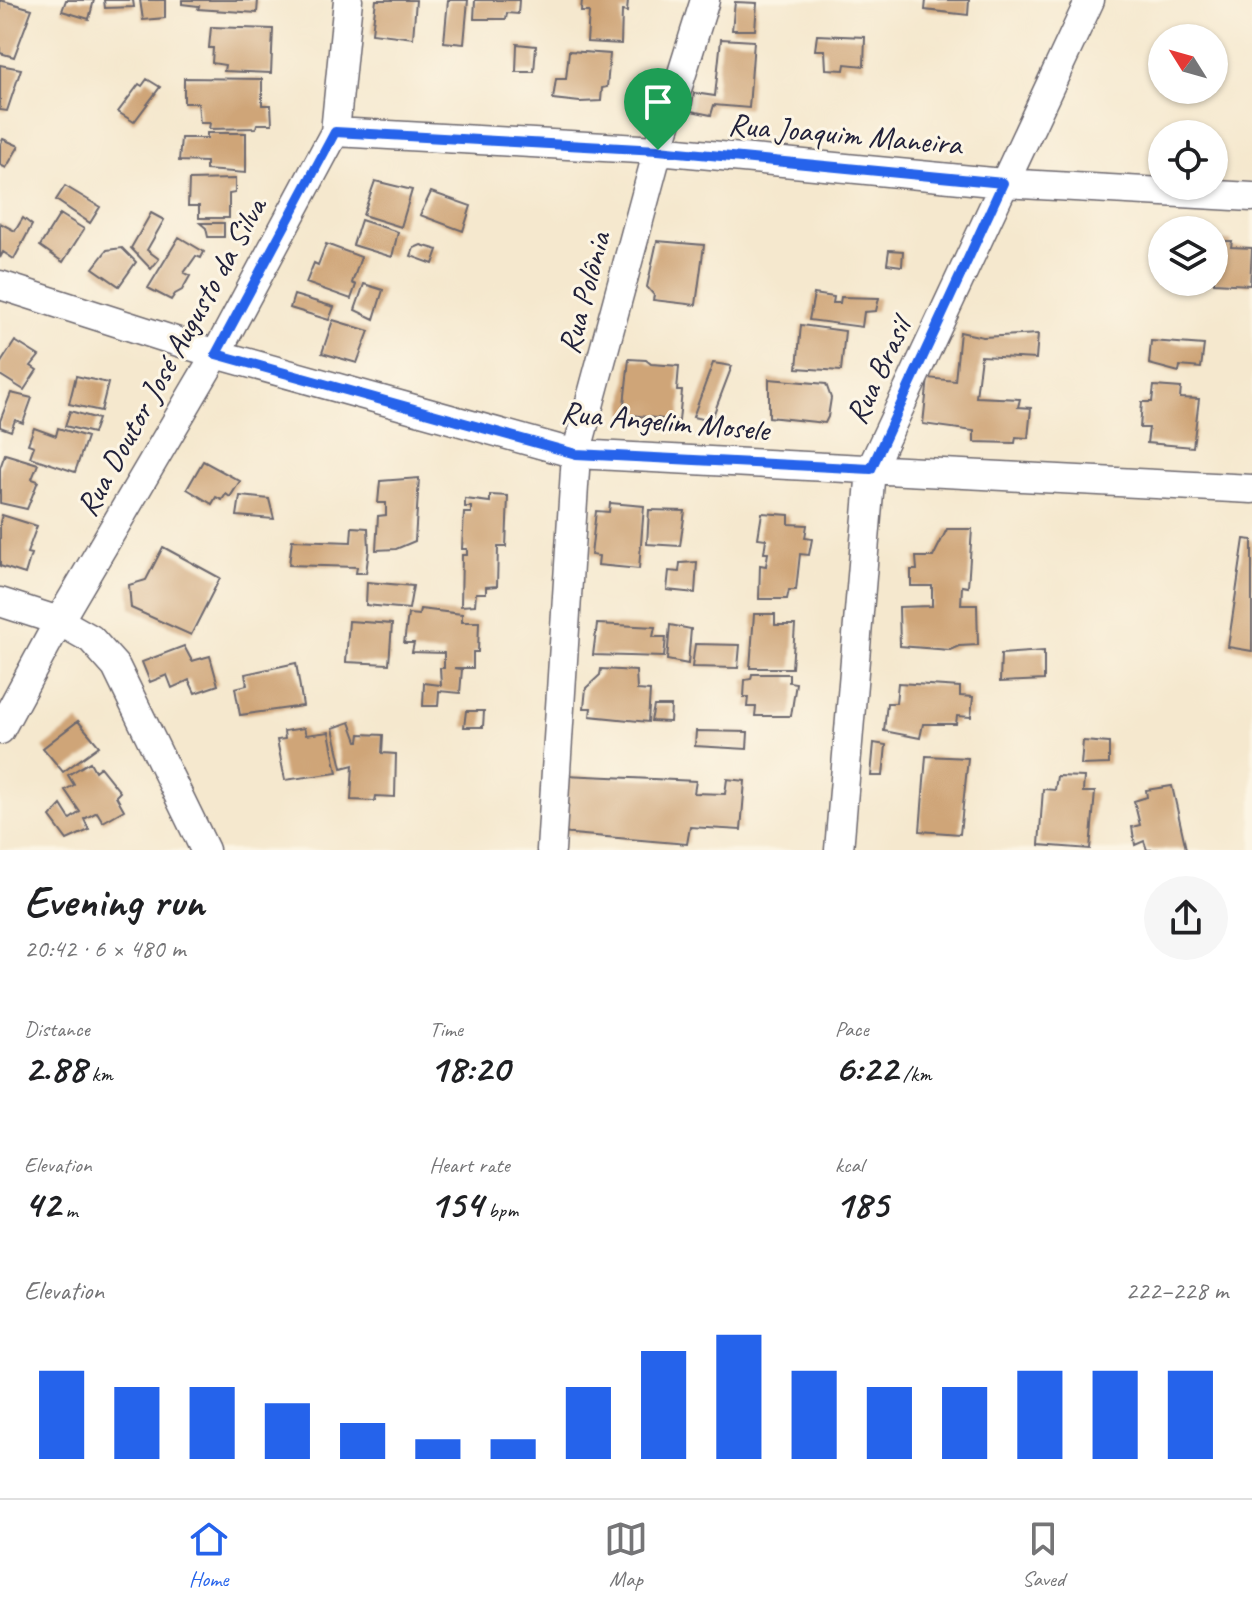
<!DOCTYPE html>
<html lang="en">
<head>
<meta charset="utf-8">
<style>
	:root { --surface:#fff; --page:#f6f6f6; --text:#202124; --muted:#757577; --line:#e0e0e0; --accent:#2563eb }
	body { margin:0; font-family:Caveat,sans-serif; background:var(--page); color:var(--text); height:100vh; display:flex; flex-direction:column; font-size:30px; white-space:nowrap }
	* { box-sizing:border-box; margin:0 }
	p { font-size:26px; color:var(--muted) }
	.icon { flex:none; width:44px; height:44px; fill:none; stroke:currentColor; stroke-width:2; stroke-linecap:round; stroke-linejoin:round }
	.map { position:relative; height:850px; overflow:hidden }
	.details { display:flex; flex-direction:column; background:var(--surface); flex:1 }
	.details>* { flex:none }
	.needle { width:52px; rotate:307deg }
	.tools { position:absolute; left:1148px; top:24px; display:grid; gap:16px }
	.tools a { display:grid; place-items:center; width:80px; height:80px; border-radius:50%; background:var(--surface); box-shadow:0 2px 6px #0004; font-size:40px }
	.pin { position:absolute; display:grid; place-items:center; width:68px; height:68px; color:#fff; margin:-82px -34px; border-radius:50% 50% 50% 0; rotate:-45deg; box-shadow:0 0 8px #0007 }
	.pin .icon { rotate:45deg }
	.round { display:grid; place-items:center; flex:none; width:84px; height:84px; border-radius:42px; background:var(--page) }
	.headline { display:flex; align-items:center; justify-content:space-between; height:136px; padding:0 24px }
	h1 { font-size:44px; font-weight:600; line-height:60px }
	.metrics { display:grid; grid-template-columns:repeat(3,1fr); gap:12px; height:136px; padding:8px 24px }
	.metrics div { display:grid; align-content:center }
	.metrics b { font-size:40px; font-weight:600 }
	.metrics small { font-size:22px; font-weight:400 }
	.metrics p { font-size:22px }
	.chart { height:224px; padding:16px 24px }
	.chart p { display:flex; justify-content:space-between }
	.chart svg { width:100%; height:144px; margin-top:8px; stroke:var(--accent); stroke-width:6 }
	.tab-bar { display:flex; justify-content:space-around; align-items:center; height:112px; border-top:2px solid var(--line); background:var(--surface); font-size:22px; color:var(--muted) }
	.tab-bar a { display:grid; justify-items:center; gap:4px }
	.tab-bar .active { color:var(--accent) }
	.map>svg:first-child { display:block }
	.building { fill:#cfa578 }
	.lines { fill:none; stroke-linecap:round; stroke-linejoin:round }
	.street-casing { stroke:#6c676e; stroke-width:31 }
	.street { stroke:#fff; stroke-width:28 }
	.route-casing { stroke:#fff; stroke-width:16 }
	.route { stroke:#2563eb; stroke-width:10 }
	.labels { text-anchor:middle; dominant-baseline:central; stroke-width:6; stroke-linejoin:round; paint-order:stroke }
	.street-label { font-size:32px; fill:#22223b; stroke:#fcf5e5 }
</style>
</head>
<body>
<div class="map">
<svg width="1252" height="850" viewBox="0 0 1252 850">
	<rect width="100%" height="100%" fill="#fcf5e5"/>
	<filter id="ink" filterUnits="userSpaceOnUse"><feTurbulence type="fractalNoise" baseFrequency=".0125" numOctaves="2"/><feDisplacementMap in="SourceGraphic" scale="16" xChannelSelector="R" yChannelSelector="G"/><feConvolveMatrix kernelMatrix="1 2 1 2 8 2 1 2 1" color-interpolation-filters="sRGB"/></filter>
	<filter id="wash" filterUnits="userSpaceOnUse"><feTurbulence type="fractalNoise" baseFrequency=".006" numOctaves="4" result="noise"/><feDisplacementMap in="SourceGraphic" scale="32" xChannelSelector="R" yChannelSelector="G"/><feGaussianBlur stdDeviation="1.8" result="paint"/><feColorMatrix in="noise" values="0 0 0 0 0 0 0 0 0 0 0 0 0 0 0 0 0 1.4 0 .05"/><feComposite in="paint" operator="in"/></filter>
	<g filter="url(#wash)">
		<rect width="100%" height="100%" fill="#f5e8ce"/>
		<g id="blocks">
			<path class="building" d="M 0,0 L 32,9 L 14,57 L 0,53 Z
				M 66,0 L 94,0 L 89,19 L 62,11 Z
				M 104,0 L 133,0 L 134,7 L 105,8 Z
				M 140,0 L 165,0 L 165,18 L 143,20 Z
				M 182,0 L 258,0 L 257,13 L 198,9 L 199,6 L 182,4 Z
				M 376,0 L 416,0 L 413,38 L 372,33 Z
				M 448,0 L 468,0 L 464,44 L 444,42 Z
				M 475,0 L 519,0 L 518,14 L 507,13 L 506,19 L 474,19 Z
				M 582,0 L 628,0 L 627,12 L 622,11 L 621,44 L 587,42 L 589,12 L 581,12 Z
				M 926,0 L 969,0 L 968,15 L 925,10 Z
				M 735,2 L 757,3 L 755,30 L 732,30 Z
				M 211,27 L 273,29 L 271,73 L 224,71 L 225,65 L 212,63 L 213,48 L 209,48 Z
				M 817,35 L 865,37 L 864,66 L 845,64 L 844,70 L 826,69 L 825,50 L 815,50 Z
				M 721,39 L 754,41 L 749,108 L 714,105 L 711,115 L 691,111 L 694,93 L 715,96 Z
				M 517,44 L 536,46 L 534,72 L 516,72 Z
				M 569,51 L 610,54 L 607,87 L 602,88 L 601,101 L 580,102 L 553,99 L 556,79 L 566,79 Z
				M 0,65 L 21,69 L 7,111 L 0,110 Z
				M 184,78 L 262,79 L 262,105 L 271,105 L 272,124 L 257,124 L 256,128 L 209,129 L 210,123 L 200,123 L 198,103 L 184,103 Z
				M 147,79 L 160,87 L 134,122 L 118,112 L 139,84 L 142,86 Z
				M 207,133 L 246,133 L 246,173 L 206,170 L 206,162 L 179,161 L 181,138 L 207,138 Z
				M 3,139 L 19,146 L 6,168 L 0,165 L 0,145 Z
				M 235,179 L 235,193 L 229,194 L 229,218 L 199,218 L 199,206 L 188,206 L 189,180 Z
				M 375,181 L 412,190 L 401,227 L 363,215 Z
				M 65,186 L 100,207 L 90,223 L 56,200 Z
				M 431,192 L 471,206 L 463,231 L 420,215 Z
				M 151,213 L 164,220 L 147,250 L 159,259 L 151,269 L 131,248 Z
				M 60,214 L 84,229 L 63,262 L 40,246 Z
				M 23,218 L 32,225 L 14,259 L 3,252 L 0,258 L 0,223 L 15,231 Z
				M 361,220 L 398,232 L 392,257 L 353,245 Z
				M 200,223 L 224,223 L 224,237 L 208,237 L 206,228 Z
				M 179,237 L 204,252 L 201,258 L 196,256 L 184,273 L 190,276 L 182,290 L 175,294 L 171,300 L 148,288 Z
				M 657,241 L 704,245 L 696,305 L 653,300 L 654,295 L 647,287 Z
				M 1214,241 L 1232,241 L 1231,247 L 1252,248 L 1250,285 L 1214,283 Z
				M 326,244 L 361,257 L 352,283 L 356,285 L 351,299 L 306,283 L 314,263 L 318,265 Z
				M 421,245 L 438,250 L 433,264 L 411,256 L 414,248 Z
				M 122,248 L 136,262 L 119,286 L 93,268 L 107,250 Z
				M 889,250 L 903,251 L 902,266 L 887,264 Z
				M 364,284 L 383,290 L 374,319 L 355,310 Z
				M 814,294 L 834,297 L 833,303 L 840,303 L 841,297 L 879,298 L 876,311 L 864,312 L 862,327 L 809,320 Z
				M 294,295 L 334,307 L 329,320 L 290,308 Z
				M 333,320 L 369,331 L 357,363 L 322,353 Z
				M 801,325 L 845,331 L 841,371 L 797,368 Z
				M 960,332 L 983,337 L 1038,334 L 1036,359 L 981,356 L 976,397 L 1020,399 L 1018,407 L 1031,408 L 1028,438 L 1016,437 L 1015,443 L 974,442 L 974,431 L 923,424 L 928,378 L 955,381 Z
				M 15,341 L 39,356 L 31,366 L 37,370 L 24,390 L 0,375 L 0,364 Z
				M 1151,341 L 1204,345 L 1201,368 L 1180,366 L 1179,372 L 1149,364 Z
				M 629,359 L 646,360 L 651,364 L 679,366 L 677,391 L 682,391 L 679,421 L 623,414 Z
				M 713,363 L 732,366 L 711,421 L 693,417 Z
				M 76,376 L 108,383 L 101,411 L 69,404 Z
				M 769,379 L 826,384 L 831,398 L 828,417 L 825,423 L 769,417 Z
				M 1154,386 L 1181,388 L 1180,398 L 1199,399 L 1193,447 L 1147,443 L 1149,428 L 1140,428 L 1142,402 L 1152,402 Z
				M 11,393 L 32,398 L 23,423 L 15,420 L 11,431 L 0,427 L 0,421 Z
				M 70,411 L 98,419 L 93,433 L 65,426 Z
				M 34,428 L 56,436 L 58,428 L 87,437 L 75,472 L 30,457 L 34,446 L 28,444 Z
				M 5,454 L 38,464 L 32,479 L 38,481 L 27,509 L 0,503 L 0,468 Z
				M 203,461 L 240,481 L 230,497 L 226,494 L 222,500 L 216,497 L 212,504 L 187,489 Z
				M 419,478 L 415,541 L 396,549 L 376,550 L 378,516 L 386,515 L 386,503 L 378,503 L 380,481 Z
				M 490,495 L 508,496 L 506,547 L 498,547 L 497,586 L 486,587 L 486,593 L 476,593 L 475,605 L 461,606 L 462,555 L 467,555 L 467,549 L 462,549 L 464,513 L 471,513 L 471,507 L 465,507 L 465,499 L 490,502 Z
				M 240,496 L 269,499 L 274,519 L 237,516 Z
				M 610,503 L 644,506 L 639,569 L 598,565 L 599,556 L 591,555 L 596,511 L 609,512 Z
				M 649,510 L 685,511 L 680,546 L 647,544 Z
				M 762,513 L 789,515 L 789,524 L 807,525 L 805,538 L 812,539 L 809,555 L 800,554 L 796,590 L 789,590 L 787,599 L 759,599 L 760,565 L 766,566 L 768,553 L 764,553 L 766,539 L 758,538 Z
				M 2,515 L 37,526 L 27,553 L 31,554 L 25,574 L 0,566 L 0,522 Z
				M 352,527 L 368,528 L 369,550 L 366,573 L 356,573 L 357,567 L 289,565 L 292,540 L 351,542 Z
				M 947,529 L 972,529 L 968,587 L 962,586 L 961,605 L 977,605 L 978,645 L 959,646 L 950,650 L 900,646 L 899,607 L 932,606 L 932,586 L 911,586 L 911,570 L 917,570 L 916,557 L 933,557 Z
				M 1244,539 L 1252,540 L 1252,651 L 1228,647 Z
				M 163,547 L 220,578 L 191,635 L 131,608 L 129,585 L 146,580 Z
				M 697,562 L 695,593 L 667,590 L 669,571 L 679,572 L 680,563 Z
				M 367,582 L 413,586 L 409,609 L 366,605 Z
				M 420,609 L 462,614 L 462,622 L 479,622 L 478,652 L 473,652 L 473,668 L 454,668 L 462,669 L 460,693 L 439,691 L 438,706 L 423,706 L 424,683 L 441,685 L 440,668 L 444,668 L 444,653 L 412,652 L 414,643 L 404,643 L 408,614 L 419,615 Z
				M 754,614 L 775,614 L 775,625 L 795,625 L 792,668 L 750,668 Z
				M 349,621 L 392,624 L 389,664 L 346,662 Z
				M 597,624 L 655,627 L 653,637 L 666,637 L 664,657 L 593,655 Z
				M 670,625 L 691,629 L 688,664 L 667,660 Z
				M 695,644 L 740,645 L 738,668 L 692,667 Z
				M 184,646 L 192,661 L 210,656 L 218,685 L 195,693 L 189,680 L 172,688 L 167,675 L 150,682 L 142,662 Z
				M 1044,651 L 1044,680 L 1000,682 L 1001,654 Z
				M 296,663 L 303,706 L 240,715 L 235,688 L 247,685 L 245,674 Z
				M 601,669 L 636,671 L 637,690 L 650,691 L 648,722 L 590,716 L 591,708 L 584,708 L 586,688 L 600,675 Z
				M 752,674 L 789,674 L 789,682 L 796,683 L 791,716 L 755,716 L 756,707 L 747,707 L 748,697 L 744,697 L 745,680 L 751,679 Z
				M 898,683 L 960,687 L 960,696 L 973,697 L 971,717 L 957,716 L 956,724 L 923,724 L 920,738 L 884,731 L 887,703 L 896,703 Z
				M 654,706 L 671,706 L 670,722 L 651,721 Z
				M 466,711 L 484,711 L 483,727 L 464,727 Z
				M 78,721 L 99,746 L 63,772 L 43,748 Z
				M 350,722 L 357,741 L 359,741 L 360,734 L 383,735 L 382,753 L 396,754 L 395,797 L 376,796 L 375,801 L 351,800 L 353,765 L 342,768 L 333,728 Z
				M 304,728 L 306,735 L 329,732 L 337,773 L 285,780 L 277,740 L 285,739 L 284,731 Z
				M 696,731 L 748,732 L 747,749 L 695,746 Z
				M 1083,741 L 1109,743 L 1109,764 L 1081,765 Z
				M 874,743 L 886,745 L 883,776 L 871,776 Z
				M 926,756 L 968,758 L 960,834 L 920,831 Z
				M 90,762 L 95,771 L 100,767 L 120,792 L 116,796 L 124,810 L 103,822 L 97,812 L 84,819 L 89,830 L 67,840 L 50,817 L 61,805 L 70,819 L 80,812 L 65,790 L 74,785 L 68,775 Z
				M 565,775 L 696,781 L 694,793 L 725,794 L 727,779 L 745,781 L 741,830 L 690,827 L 687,844 L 561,833 Z
				M 1057,776 L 1084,777 L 1083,792 L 1095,792 L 1090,849 L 1039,845 L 1043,789 L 1055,790 Z
				M 1172,786 L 1186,849 L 1147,850 L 1144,841 L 1135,845 L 1132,827 L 1140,825 L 1134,801 L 1147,797 L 1146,790 Z"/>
		</g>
	</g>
	<g filter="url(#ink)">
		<use href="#blocks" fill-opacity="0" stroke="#6c676e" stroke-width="2"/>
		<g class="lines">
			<g class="street-casing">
				<path id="street" d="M 335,132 L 658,150 L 1003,183 L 1252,197
					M 0,285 L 216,354 L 576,454 L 1252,489
					M 0,602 L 59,621 L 91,639 L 116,667 L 205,850
					M 0,730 L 59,621 L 216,354 L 335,132 L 348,0
					M 551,850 L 576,454 L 658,150 L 705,0
					M 839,850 L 871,469 L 1090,0"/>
			</g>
			<use href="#street" class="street"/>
		</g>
	</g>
	<g class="lines" filter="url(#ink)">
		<g class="route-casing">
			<path id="route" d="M 335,132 L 658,150 L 1003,183 L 871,469 L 576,454 L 216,354 Z"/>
		</g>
		<use href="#route" class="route"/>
	</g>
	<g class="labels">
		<g class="street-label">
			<text transform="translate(845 134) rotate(5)">Rua Joaquim Maneira</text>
			<text transform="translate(584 293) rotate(-75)">Rua Polônia</text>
			<text transform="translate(171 357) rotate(-61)">Rua Doutor José Augusto da Silva</text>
			<text transform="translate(878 371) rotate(-65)">Rua Brasil</text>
			<text transform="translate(665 421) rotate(5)">Rua Angelim Mosele</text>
		</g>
	</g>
</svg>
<div class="tools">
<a><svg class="needle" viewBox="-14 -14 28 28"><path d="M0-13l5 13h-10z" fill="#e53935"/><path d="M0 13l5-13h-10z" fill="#757577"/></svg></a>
<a><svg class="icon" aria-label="locate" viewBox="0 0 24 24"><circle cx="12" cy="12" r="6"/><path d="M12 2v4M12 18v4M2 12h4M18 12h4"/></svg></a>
<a><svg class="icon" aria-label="layers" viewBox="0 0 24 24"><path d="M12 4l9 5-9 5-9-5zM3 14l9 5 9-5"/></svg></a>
</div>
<div class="pin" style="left:658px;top:150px;background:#1e9e55"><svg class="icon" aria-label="arrive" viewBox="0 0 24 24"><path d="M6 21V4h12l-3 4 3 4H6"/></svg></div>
</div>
<section class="details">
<div class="headline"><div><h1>Evening run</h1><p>20:42 · 6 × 480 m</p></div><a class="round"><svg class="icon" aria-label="share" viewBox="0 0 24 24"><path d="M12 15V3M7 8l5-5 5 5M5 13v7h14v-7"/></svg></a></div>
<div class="metrics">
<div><p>Distance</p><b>2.88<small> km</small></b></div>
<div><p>Time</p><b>18:20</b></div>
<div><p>Pace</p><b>6:22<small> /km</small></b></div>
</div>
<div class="metrics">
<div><p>Elevation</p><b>42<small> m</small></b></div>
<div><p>Heart rate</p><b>154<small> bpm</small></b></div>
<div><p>kcal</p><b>185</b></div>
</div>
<div class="chart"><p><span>Elevation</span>222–228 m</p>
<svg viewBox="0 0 160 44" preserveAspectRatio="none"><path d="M5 44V17M15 44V22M25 44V22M35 44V27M45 44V33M55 44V38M65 44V38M75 44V22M85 44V11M95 44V6M105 44V17M115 44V22M125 44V22M135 44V17M145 44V17M155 44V17"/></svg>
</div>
</section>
<nav class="tab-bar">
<a class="active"><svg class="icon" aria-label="home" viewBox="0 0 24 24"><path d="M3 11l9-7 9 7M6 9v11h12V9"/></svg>Home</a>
<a><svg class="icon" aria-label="map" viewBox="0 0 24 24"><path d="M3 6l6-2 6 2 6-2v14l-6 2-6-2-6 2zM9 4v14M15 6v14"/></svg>Map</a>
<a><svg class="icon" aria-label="saved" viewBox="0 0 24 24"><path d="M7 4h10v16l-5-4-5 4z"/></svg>Saved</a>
</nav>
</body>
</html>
